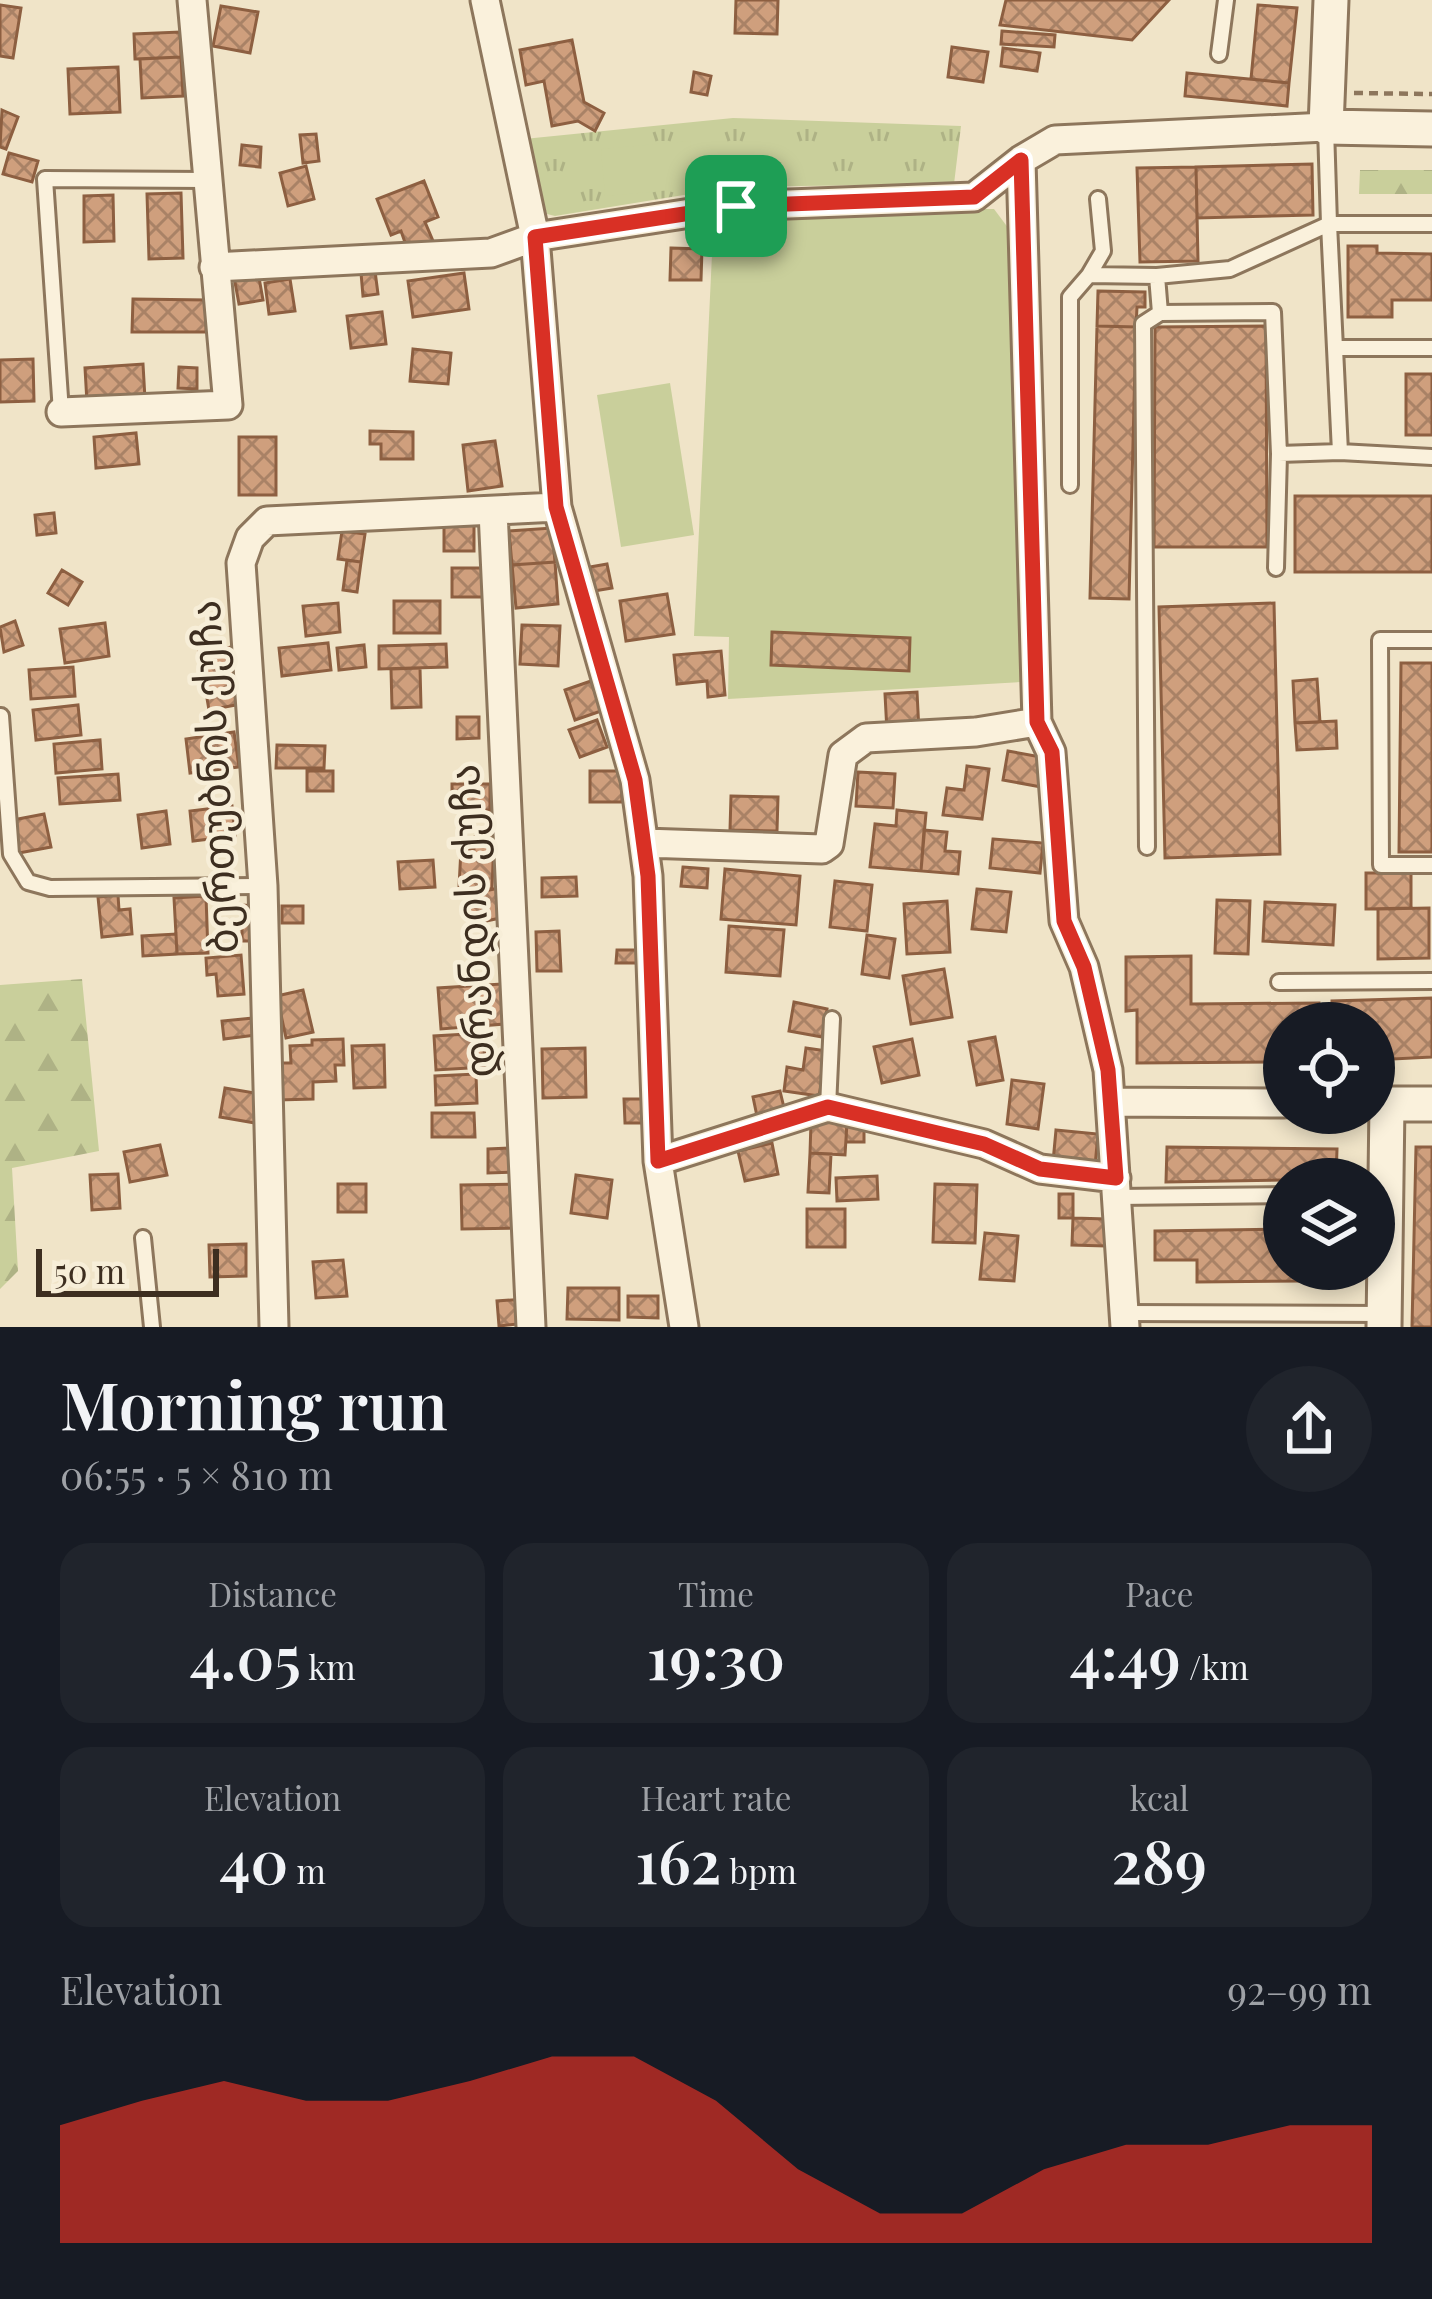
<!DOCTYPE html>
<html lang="en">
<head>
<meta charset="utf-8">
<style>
	:root { --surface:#171b24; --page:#20242c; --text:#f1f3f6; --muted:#9ea1a6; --accent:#d93025 }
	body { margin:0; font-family:"Playfair Display","Noto Sans Georgian",serif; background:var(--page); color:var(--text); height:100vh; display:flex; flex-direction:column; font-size:45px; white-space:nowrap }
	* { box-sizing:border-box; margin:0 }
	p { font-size:39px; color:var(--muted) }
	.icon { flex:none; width:66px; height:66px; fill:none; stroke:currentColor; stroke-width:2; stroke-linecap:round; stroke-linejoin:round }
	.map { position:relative; height:1327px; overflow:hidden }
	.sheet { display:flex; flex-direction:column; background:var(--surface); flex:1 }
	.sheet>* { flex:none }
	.buttons { position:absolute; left:1263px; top:1002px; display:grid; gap:24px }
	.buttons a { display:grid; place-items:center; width:132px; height:132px; border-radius:50%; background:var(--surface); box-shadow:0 6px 18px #0003; font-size:60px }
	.scale { position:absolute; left:36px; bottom:30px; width:183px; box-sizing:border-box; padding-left:12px; border:6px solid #3d2e20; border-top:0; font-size:33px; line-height:42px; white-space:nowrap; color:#3d2e20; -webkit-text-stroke:9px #f7eed8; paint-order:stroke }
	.pin { position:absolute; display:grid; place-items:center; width:102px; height:102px; color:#fff; margin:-51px; border-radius:24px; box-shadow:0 6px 18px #0006 }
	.round { display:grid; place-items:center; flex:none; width:126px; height:126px; border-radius:63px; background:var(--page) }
	.headline { display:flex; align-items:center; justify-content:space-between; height:204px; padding:0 60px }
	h1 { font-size:66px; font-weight:600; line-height:90px }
	.stats { display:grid; grid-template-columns:repeat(3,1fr); gap:18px; height:204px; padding:12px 60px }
	.stats div { display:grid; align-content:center; border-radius:30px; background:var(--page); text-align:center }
	.stats b { font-size:60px; font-weight:600 }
	.stats small { font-size:33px; font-weight:400 }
	.stats p { font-size:33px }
	.chart { height:336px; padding:24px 60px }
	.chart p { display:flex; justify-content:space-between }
	.chart svg { width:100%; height:216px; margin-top:12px; fill:var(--accent); opacity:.7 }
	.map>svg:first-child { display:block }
	.grass { fill:url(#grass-tufts) }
	.forest { fill:url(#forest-firs) }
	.pitch { fill:#c9cf9b }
	.building { fill:url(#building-cross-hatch); stroke:#8d5f41; stroke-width:3 }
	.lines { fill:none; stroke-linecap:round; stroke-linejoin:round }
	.service-casing { stroke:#8d765c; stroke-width:20 }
	.minor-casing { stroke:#8d765c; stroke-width:33 }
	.tertiary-casing { stroke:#8d765c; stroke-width:39 }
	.path { stroke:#8d765c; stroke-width:4.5; stroke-dasharray:9 6; stroke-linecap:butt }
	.service { stroke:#faf1dc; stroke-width:14 }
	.minor { stroke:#faf1dc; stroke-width:27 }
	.tertiary { stroke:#faf1dc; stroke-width:33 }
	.route-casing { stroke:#fff; stroke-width:24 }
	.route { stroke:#d93025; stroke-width:15 }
	.labels { text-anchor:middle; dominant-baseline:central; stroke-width:9; stroke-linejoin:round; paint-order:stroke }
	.street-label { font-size:42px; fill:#3d2e20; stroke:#f7eed8 }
</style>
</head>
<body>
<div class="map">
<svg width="1432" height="1327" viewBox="0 0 1432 1327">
	<defs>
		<pattern id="grass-tufts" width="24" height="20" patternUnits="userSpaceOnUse" patternTransform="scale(3)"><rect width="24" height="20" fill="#c9cf9b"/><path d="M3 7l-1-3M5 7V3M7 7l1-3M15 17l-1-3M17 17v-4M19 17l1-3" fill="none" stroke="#aeb285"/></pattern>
		<pattern id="forest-firs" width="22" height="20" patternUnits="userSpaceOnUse" patternTransform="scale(3)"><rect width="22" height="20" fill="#c9cf9b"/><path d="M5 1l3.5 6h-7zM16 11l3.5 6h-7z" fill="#aeb285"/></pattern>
		<pattern id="building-cross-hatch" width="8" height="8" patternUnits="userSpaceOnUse" patternTransform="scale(3)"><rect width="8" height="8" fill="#cf9f7d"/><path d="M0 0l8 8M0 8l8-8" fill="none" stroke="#a98266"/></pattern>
	</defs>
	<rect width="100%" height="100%" fill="#f0e4c8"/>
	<path class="grass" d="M 733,118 L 961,126 L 954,184 L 733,187 L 555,216 L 547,214 L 524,139 Z"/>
	<path class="forest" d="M 1360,170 L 1432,170 L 1432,194 L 1359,194 Z
		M 82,979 L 99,1151 L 12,1168 L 18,1271 L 0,1289 L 0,985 Z"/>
	<path class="pitch" d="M 690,141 L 694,188 L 605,196 L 601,149 Z
		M 742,209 L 994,209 L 1009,229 L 1021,682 L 728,699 L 729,637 L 694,636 L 714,212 Z
		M 670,383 L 694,535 L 621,547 L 597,395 Z"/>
	<path class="building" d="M 736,0 L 778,0 L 777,34 L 735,33 Z
		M 1006,0 L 1169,0 L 1132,40 L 1000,25 Z
		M 0,5 L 21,8 L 13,58 L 0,56 Z
		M 1258,5 L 1297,8 L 1289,83 L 1251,79 Z
		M 221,6 L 258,12 L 250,53 L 213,46 Z
		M 1002,31 L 1055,35 L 1054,47 L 1001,44 Z
		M 180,32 L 181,57 L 135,59 L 134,34 Z
		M 572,40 L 584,102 L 604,113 L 595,131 L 578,121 L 552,126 L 544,81 L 526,85 L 520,50 Z
		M 952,47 L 988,52 L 983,82 L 948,77 Z
		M 1003,48 L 1040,53 L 1037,71 L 1001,66 Z
		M 181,57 L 183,96 L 142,98 L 140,59 Z
		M 118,67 L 120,112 L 70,114 L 68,69 Z
		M 694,72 L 711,76 L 707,95 L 691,92 Z
		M 1187,73 L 1289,83 L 1287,106 L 1185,96 Z
		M 2,110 L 18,117 L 6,149 L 0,147 Z
		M 316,134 L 319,161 L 303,163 L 300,135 Z
		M 242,145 L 261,147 L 260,167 L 240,165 Z
		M 9,153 L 38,161 L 32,182 L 3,174 Z
		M 1312,164 L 1313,215 L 1197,218 L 1196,167 Z
		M 306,166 L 314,199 L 288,206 L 280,173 Z
		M 1196,167 L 1198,261 L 1140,262 L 1137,168 Z
		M 424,181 L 438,217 L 425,222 L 433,241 L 408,251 L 401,231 L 391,235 L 377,199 Z
		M 181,193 L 183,258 L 149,259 L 147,194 Z
		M 113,195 L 114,241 L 84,242 L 84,196 Z
		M 1348,246 L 1377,246 L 1377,253 L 1432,254 L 1432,300 L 1392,300 L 1392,317 L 1348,317 Z
		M 671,248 L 702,249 L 701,280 L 670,280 Z
		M 375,271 L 378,294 L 363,296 L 361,273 Z
		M 258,272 L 263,300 L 239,304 L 234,277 Z
		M 464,273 L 469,309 L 413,317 L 408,281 Z
		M 290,279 L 295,311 L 269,314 L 265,283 Z
		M 1098,291 L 1145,292 L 1145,307 L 1137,307 L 1136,327 L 1097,326 Z
		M 133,299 L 207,300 L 206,332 L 132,332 Z
		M 382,312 L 386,344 L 351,348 L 347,316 Z
		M 1097,326 L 1136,327 L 1129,599 L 1090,598 Z
		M 1266,326 L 1267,547 L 1154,547 L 1155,327 Z
		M 413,349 L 451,353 L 448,384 L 410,381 Z
		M 33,359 L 34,401 L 0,402 L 0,360 Z
		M 143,364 L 145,399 L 87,403 L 85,368 Z
		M 179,367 L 197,368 L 197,389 L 178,388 Z
		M 1406,374 L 1432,374 L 1432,435 L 1406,435 Z
		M 370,431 L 413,432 L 413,459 L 381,459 L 381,444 L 370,444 Z
		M 136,433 L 139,464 L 96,468 L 94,437 Z
		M 239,437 L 276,437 L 276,495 L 239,495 Z
		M 495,441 L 502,486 L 468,491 L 463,445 Z
		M 1295,496 L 1432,496 L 1432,572 L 1295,572 Z
		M 54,513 L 56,533 L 37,535 L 35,515 Z
		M 444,521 L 474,521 L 474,551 L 444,551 Z
		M 552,528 L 555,562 L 512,565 L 509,531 Z
		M 342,531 L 365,534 L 361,562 L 338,559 Z
		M 347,560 L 361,562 L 357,592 L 343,590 Z
		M 555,562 L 558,604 L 516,608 L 512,565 Z
		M 607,564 L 612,588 L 594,591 L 590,567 Z
		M 452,568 L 484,568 L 484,597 L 452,597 Z
		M 62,570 L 82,582 L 68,605 L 48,593 Z
		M 667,594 L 674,634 L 626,641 L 620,601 Z
		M 394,601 L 440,601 L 440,633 L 394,633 Z
		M 338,603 L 340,632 L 306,636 L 303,606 Z
		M 1274,603 L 1280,854 L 1165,858 L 1159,607 Z
		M 15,621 L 23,645 L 4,652 L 0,627 Z
		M 105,623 L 109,656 L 65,663 L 60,629 Z
		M 522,625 L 560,626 L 558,666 L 520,664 Z
		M 772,632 L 910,638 L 909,671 L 771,665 Z
		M 328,643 L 331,670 L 282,676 L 279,648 Z
		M 446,644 L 447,667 L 379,669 L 379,646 Z
		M 364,645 L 366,667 L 339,670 L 337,648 Z
		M 232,647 L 241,704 L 209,710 L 199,652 Z
		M 721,651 L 725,695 L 708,697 L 707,681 L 677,684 L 674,655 Z
		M 1401,663 L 1432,663 L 1432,852 L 1399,852 Z
		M 73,667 L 75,696 L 31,699 L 29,670 Z
		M 420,668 L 421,707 L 392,708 L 391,669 Z
		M 1317,679 L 1320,722 L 1295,723 L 1293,681 Z
		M 591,681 L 601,711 L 575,720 L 565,690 Z
		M 917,692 L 919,731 L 887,732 L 885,694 Z
		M 78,705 L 81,735 L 36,740 L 33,710 Z
		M 457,717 L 479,717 L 479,738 L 457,739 Z
		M 597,720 L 607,747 L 580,757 L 569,730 Z
		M 1336,721 L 1337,748 L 1297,750 L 1295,723 Z
		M 234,732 L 239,767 L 190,773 L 186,739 Z
		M 100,740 L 102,769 L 56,773 L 54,744 Z
		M 277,745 L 325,746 L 324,768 L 276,768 Z
		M 1008,751 L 1046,758 L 1041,787 L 1003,780 Z
		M 967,766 L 989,769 L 982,819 L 943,815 L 947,788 L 964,790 Z
		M 307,771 L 333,771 L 333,791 L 307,791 Z
		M 590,771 L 622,771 L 622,802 L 590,802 Z
		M 858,772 L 895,774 L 893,808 L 856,806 Z
		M 118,774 L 120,800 L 60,804 L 58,778 Z
		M 452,784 L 490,784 L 490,810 L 452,810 Z
		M 731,796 L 778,797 L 777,831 L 730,830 Z
		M 232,806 L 235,836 L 193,841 L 190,811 Z
		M 897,810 L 926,813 L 921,871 L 870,867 L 875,824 L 896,826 Z
		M 166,811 L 170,844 L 142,848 L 138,815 Z
		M 44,814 L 51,847 L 19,853 L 13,820 Z
		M 924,830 L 947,832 L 945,851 L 960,852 L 958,874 L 921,871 Z
		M 475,837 L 494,838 L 492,889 L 459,887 L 461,849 L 474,849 Z
		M 993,839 L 1043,843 L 1040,873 L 990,868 Z
		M 433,860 L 435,887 L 400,889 L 398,862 Z
		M 683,867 L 708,869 L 707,888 L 681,886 Z
		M 725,869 L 800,876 L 796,925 L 721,919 Z
		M 1366,873 L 1411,873 L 1411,908 L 1366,909 Z
		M 576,877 L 577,896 L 542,897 L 542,878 Z
		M 835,881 L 872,885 L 867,931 L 830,927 Z
		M 499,888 L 505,917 L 472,924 L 466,895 Z
		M 977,889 L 1011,892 L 1006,932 L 972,929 Z
		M 118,895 L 119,910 L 130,909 L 132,934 L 102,937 L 98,897 Z
		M 206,896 L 208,953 L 177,954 L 174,898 Z
		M 1217,900 L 1250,901 L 1248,954 L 1215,953 Z
		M 947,901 L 950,952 L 907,954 L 904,904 Z
		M 1265,902 L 1335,905 L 1333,945 L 1263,941 Z
		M 242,905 L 255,906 L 254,941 L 242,941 Z
		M 282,906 L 303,906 L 303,923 L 282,923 Z
		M 1429,908 L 1429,958 L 1378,959 L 1378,909 Z
		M 729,926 L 784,930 L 780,976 L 726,972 Z
		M 559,931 L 561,971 L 537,971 L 536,932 Z
		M 176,934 L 177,954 L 143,956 L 142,936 Z
		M 867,935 L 895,939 L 889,978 L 862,974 Z
		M 617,950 L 643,950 L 643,963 L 616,963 Z
		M 241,955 L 244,994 L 218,996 L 216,974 L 207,975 L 206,958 Z
		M 1191,956 L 1191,1004 L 1319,1003 L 1320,1023 L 1284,1023 L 1284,1062 L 1137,1063 L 1137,1010 L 1126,1011 L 1126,957 Z
		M 944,969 L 952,1017 L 911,1024 L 903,976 Z
		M 501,984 L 504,1024 L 441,1029 L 438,988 Z
		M 303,990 L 313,1032 L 286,1038 L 277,996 Z
		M 1432,998 L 1432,1057 L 1374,1060 L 1374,1023 L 1332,1023 L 1332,1001 Z
		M 794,1002 L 827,1009 L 822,1037 L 789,1031 Z
		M 254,1018 L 256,1035 L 224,1039 L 222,1021 Z
		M 484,1033 L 485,1067 L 436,1070 L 434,1036 Z
		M 995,1037 L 1003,1080 L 977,1085 L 969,1042 Z
		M 343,1039 L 344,1065 L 335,1065 L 336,1081 L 313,1082 L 313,1099 L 278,1100 L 277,1063 L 291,1063 L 290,1046 L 312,1045 L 312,1040 Z
		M 912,1039 L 919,1075 L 882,1083 L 874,1047 Z
		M 384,1045 L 385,1087 L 354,1088 L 352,1046 Z
		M 585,1048 L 586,1097 L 543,1098 L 542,1049 Z
		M 806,1048 L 827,1051 L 819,1096 L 784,1091 L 787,1067 L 803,1070 Z
		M 476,1074 L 477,1103 L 436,1105 L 435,1076 Z
		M 1012,1080 L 1044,1084 L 1038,1129 L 1007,1124 Z
		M 225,1088 L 260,1094 L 255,1123 L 220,1117 Z
		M 780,1091 L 786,1116 L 758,1121 L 753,1097 Z
		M 624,1099 L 650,1099 L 650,1123 L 625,1123 Z
		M 432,1113 L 474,1113 L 475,1137 L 432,1137 Z
		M 847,1119 L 864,1119 L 864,1142 L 846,1142 Z
		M 811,1122 L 847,1123 L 845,1155 L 810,1153 Z
		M 1056,1130 L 1098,1134 L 1095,1166 L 1053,1162 Z
		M 772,1143 L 778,1174 L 745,1181 L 738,1151 Z
		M 160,1145 L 167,1175 L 130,1182 L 124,1152 Z
		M 1167,1147 L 1337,1149 L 1336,1179 L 1166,1182 Z
		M 1416,1147 L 1432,1147 L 1432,1327 L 1412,1327 Z
		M 513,1148 L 514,1172 L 488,1173 L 488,1149 Z
		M 810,1153 L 831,1154 L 829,1193 L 808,1192 Z
		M 118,1174 L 120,1208 L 92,1210 L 90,1175 Z
		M 576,1175 L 612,1180 L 607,1218 L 571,1213 Z
		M 877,1176 L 878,1199 L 837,1201 L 836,1178 Z
		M 338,1184 L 366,1184 L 366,1212 L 338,1212 Z
		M 520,1184 L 521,1228 L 462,1229 L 461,1185 Z
		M 935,1184 L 977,1185 L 975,1243 L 933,1242 Z
		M 1059,1194 L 1073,1194 L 1073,1218 L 1059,1218 Z
		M 807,1209 L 845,1209 L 845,1247 L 807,1247 Z
		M 1073,1218 L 1106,1219 L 1105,1246 L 1072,1245 Z
		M 1284,1229 L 1284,1269 L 1299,1269 L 1299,1281 L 1197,1282 L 1197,1260 L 1155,1260 L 1155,1231 Z
		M 985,1233 L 1018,1236 L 1014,1281 L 980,1279 Z
		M 246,1244 L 246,1276 L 210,1277 L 209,1245 Z
		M 343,1260 L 347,1296 L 316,1298 L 313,1262 Z
		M 568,1288 L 619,1288 L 619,1320 L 567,1319 Z
		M 628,1296 L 658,1296 L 658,1318 L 628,1317 Z
		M 526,1299 L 528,1323 L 499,1326 L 497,1301 Z"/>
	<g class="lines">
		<g class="service-casing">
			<path id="service" d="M 1219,54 L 1226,0
				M 1326,128 L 1329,224 L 1432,224
				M 1098,199 L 1103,251 L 1089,275 L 1157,276
				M 1336,348 L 1432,348
				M 61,412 L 45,179 L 206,180
				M 1340,452 L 1329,224 L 1230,269 L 1157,276 L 1160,313 L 1273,312 L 1279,454 L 1340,452 L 1432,457
				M 1070,485 L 1070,297 L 1089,275
				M 1276,568 L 1279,454
				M 1432,640 L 1380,640 L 1381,865 L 1432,865
				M 1,716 L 11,854 L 28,882 L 50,888 L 263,886
				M 1147,847 L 1143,324 L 1160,313
				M 1279,982 L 1432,981
				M 828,1107 L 832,1019
				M 1117,1197 L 1284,1195
				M 143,1238 L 152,1327
				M 1124,1313 L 1384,1314"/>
		</g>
		<g class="minor-casing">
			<path id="minor" d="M 485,0 L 535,237 L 557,507 L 635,780 L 648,876 L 658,1161 L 684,1327
				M 1021,160 L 1037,722 L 1051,752 L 1064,921 L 1084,967 L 1108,1070 L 1125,1327
				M 214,267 L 491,253 L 535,237 L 736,206 L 974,197 L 1021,160 L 1055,140 L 1326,127
				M 61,412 L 228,405 L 192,0
				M 493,511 L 531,1327
				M 644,843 L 822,849 L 829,844 L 843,755 L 866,738 L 976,732 L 1037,722
				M 1111,1102 L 1284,1103
				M 658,1161 L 828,1107 L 984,1144 L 1040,1169 L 1116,1178
				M 274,1327 L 263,886 L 241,563 L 250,538 L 267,521 L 557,507"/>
		</g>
		<g class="tertiary-casing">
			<path id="tertiary" d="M 1331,0 L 1326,127 L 1432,129
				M 1384,1327 L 1387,1104 L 1432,1104"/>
		</g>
		<path class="path" d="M 1354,93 L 1432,94"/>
		<use href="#service" class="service"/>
		<use href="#minor" class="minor"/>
		<use href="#tertiary" class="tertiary"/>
	</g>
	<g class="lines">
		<g class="route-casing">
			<path id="route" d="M 1021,160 L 1037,722 L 1052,752 L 1064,921 L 1084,967 L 1108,1070 L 1116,1178 L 1040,1169 L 984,1144 L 828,1107 L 658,1161 L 648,876 L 635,780 L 556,507 L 535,237 L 736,206 L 974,197 Z"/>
		</g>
		<use href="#route" class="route"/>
	</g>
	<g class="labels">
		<g class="street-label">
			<text transform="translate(212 777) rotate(-93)">ბერთუბნის ქუჩა</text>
			<text transform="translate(470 921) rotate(-93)">დრანდის ქუჩა</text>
		</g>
	</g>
</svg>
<div class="buttons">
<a><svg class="icon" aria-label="locate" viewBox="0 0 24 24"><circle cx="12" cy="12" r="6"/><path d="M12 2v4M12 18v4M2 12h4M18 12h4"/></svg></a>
<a><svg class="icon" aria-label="layers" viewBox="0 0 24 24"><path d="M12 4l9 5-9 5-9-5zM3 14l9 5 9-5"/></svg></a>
</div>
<div class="scale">50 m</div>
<div class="pin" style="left:736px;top:206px;background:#1e9e55"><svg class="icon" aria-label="arrive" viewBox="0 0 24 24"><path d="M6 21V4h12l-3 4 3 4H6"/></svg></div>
</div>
<section class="sheet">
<div class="headline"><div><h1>Morning run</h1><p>06:55 · 5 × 810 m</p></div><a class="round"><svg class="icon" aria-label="share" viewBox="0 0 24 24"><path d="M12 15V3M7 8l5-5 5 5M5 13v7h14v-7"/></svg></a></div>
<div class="stats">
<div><p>Distance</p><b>4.05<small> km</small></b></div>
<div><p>Time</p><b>19:30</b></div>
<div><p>Pace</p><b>4:49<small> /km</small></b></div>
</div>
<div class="stats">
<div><p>Elevation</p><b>40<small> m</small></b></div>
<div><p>Heart rate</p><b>162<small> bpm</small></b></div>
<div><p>kcal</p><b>289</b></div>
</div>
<div class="chart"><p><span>Elevation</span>92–99 m</p>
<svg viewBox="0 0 160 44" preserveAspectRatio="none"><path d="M0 44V20L10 15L20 11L30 15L40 15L50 11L60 6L70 6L80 15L90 29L100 38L110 38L120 29L130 24L140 24L150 20L160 20V44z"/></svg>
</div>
</section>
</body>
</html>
